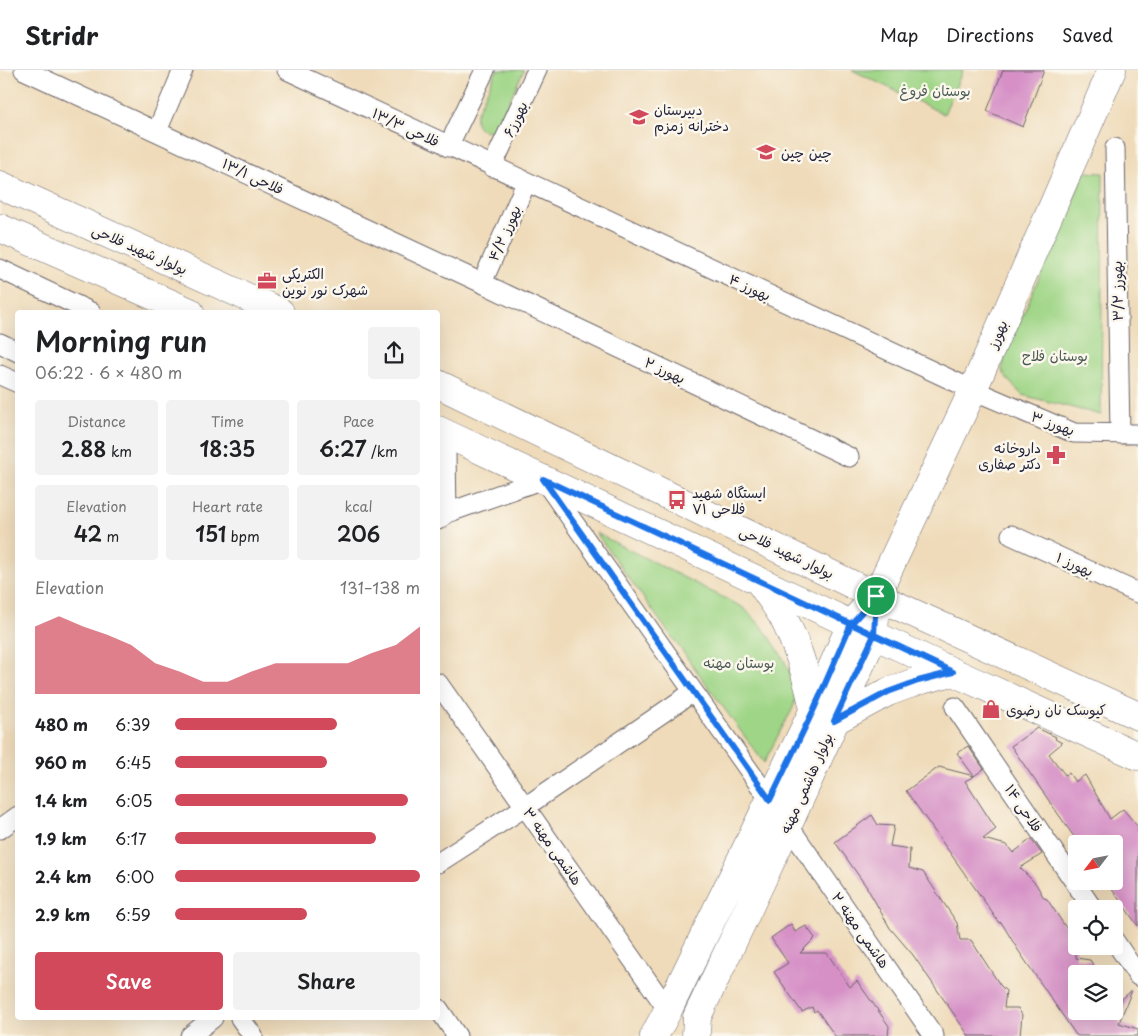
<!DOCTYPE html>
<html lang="en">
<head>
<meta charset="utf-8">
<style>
	:root { --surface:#fff; --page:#f2f2f2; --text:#202124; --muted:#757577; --line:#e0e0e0; --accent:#d1495b }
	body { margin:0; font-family:"Playpen Sans","Playpen Sans Arabic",sans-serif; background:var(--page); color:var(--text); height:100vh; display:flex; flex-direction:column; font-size:19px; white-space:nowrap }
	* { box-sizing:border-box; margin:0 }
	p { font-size:16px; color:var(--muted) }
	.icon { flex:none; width:28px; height:28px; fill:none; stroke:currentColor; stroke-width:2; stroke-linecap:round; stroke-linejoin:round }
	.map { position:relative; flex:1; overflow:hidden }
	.panel { position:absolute; left:15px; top:240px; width:425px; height:710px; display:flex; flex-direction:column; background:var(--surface); border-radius:5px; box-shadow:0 5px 20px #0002 }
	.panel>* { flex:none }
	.needle { width:32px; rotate:238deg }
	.buttons { position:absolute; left:1068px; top:765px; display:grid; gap:10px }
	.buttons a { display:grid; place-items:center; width:55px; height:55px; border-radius:5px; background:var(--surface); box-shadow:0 5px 20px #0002; font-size:25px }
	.pin { position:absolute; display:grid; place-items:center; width:42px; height:42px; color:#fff; margin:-21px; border:2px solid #fff; border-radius:50%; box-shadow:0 1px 5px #0007 }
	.round { display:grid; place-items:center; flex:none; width:52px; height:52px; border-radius:5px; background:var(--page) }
	.headline { display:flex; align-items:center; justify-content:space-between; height:85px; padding:0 20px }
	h1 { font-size:28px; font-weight:600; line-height:38px }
	.metrics { display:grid; grid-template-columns:repeat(3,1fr); gap:8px; height:85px; padding:5px 20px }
	.metrics div { display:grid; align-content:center; border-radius:5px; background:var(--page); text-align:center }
	.metrics b { font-size:21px; font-weight:600 }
	.metrics small { font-size:14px; font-weight:400 }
	.metrics p { font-size:14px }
	.chart { height:140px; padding:10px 20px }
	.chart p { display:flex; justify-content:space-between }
	.chart svg { width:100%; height:90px; margin-top:5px; fill:var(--accent); opacity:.7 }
	.primary-button { display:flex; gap:10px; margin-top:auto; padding:10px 20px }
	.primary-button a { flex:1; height:58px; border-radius:5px; background:var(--accent); color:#fff; font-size:20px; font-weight:600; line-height:58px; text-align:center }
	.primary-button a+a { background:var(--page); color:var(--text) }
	ul { padding:0 20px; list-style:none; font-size:16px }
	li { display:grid; grid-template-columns:80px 60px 1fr; align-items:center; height:38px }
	li i { height:12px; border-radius:6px; background:var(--accent) }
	header { display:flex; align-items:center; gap:30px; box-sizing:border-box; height:70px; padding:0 25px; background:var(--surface); border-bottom:1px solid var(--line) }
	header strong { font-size:24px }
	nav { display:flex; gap:28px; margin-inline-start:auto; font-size:18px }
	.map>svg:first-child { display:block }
	.green { fill:#9fd586; stroke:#607c60 }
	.building { fill:#d690c6 }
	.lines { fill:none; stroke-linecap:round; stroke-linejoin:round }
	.street-casing { stroke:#6a6367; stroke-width:21 }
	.secondary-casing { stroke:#6a6367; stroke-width:29 }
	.street { stroke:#fff; stroke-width:19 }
	.secondary { stroke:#fff; stroke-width:28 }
	.route-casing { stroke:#fff; stroke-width:10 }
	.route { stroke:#1a73e8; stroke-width:6 }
	.labels { text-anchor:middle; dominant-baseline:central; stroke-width:5; stroke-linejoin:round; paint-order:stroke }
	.park-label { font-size:14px; fill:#485852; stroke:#fbf7ec }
	.poi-label { font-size:14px; fill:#22223b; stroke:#fbf7ec; text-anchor:start }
	.street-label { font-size:14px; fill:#22223b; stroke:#fbf7ec }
</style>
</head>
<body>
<header>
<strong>Stridr</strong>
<nav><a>Map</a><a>Directions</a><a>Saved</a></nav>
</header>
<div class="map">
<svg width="1138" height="966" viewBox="0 0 1138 966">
	<rect width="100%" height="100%" fill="#fbf7ec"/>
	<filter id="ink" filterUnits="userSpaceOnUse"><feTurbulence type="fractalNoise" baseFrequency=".02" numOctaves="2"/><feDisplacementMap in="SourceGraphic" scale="10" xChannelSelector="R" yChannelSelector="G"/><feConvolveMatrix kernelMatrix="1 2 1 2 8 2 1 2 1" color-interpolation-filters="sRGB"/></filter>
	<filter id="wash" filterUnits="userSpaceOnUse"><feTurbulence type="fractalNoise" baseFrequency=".0096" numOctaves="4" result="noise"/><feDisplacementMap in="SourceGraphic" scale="20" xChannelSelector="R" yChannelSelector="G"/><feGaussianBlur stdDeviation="1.12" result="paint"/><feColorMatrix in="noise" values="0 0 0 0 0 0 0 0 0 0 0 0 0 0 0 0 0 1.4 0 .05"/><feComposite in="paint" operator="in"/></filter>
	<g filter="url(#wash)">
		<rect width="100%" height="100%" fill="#efdbba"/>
		<path class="green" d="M 497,0 L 524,0 L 498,55 L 490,61 C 479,61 474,55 476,44 Z
			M 852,0 L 963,0 L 944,44 Z
			M 1085,102 L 1103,103 L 1101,345 L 1022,325 L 1008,310 L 1002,300 L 1005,286 Z
			M 596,463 L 742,537 C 764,554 802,606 794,635 C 792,641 788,647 785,652 C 778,666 771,679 764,693 Z"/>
		<g id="blocks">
			<path class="building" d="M 1003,0 L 1044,0 L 1023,57 L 987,41 Z
				M 1037,658 L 1056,667 L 1055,669 L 1062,673 L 1049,684 L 1065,705 L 1069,703 L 1075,712 L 1085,705 L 1110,749 L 1123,739 L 1138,757 L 1138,856 L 1106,811 L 1114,811 L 1114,774 L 1079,774 L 1011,676 Z
				M 968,676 L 984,699 L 974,706 L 957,683 Z
				M 939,697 L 974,706 L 965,711 L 996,759 L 983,769 L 1007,775 L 1013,783 L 1031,769 L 1042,784 L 1020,798 L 1036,814 L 1044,828 L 1047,829 L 1076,873 L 1076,888 L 1090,890 L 1099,904 L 1076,904 L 1076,941 L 1114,941 L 1114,936 L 1132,920 L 1119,953 L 1138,959 L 1138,966 L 1078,966 L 1076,965 L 1018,880 L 1001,852 L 999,853 L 987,835 L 906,721 Z
				M 872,745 L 878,755 L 894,756 L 890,776 L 910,779 L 909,798 L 923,802 L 957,853 L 960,870 L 971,870 L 1000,915 L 1006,921 L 1004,938 L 1018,938 L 1022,945 L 1020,966 L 969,966 L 913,885 L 890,858 L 866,816 L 835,772 Z
				M 791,854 L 795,862 L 806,856 L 815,868 L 800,883 L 827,883 L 850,917 L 857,911 L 889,956 L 888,966 L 835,966 L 817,940 L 814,942 L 812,937 L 802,942 L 774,902 L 788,893 L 771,868 Z"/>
		</g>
	</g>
	<g filter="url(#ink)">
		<use href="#blocks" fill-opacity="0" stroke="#6a6367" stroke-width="1"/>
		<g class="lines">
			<g class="street-casing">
				<path id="street" d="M 24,0 L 482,213 L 849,387
					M 287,0 L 973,320 L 1074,363 L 1138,364
					M 157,61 L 183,0
					M 448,77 L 485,0
					M 1115,78 L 1120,364
					M 492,97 L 537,0
					M 0,199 L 91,242
					M 482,213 L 526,113
					M 0,273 L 18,282
					M 0,305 L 18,313
					M 438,362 L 446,384 L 447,443
					M 438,450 L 447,443 L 543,409 L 770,730
					M 1011,465 L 1138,523
					M 438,613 L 668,940
					M 955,637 L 1093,839
					M 788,755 L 934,966
					M 0,759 L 18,746
					M 438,793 L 525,737 L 693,622
					M 1114,870 L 1138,906
					M 438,938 L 457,966
					M 240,948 L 253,966
					M 190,966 L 213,948"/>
			</g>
			<g class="secondary-casing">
				<path id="secondary" d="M 0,115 L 280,242
					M 0,158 L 190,242
					M 438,314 L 876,526 L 1138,646
					M 438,360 L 953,602 L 1138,686
					M 759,511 C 767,523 776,535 783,547 C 798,576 807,607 814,639
					M 834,651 L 888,622 L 918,611 L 953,602
					M 654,966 L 668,940 L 814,639 L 851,554 L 876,526 L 973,320 L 1112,0
					M 696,966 L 697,947 L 788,755 L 874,565 L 875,547"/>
			</g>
			<use href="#street" class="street"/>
			<use href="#secondary" class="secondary"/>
		</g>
	</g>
	<g class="lines" filter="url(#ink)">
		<g class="route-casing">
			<path id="route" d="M 876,526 L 851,554 L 814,639 L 770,730 L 543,409 L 851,554 L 953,602 L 918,611 L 888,622 L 834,651 L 874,565 L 876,526"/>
		</g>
		<use href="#route" class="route"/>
	</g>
	<defs>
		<g id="school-bare" transform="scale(1.5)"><path d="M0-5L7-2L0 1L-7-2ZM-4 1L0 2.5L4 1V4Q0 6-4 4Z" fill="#d1495b" stroke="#fbf7ec" stroke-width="2.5" paint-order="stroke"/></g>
		<g id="office-bare" transform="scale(1.5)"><path d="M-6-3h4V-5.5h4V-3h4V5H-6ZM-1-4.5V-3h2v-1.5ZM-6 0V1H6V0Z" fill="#d1495b" stroke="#fbf7ec" stroke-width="2.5" paint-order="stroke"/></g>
		<g id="pharmacy-bare" transform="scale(1.5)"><path d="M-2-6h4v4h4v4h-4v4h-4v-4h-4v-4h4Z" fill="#d1495b" stroke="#fbf7ec" stroke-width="2.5" paint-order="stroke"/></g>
		<g id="bus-bare" transform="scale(1.5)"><path d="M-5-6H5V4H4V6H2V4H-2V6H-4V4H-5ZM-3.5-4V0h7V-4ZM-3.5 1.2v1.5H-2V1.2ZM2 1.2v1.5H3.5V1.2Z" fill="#d1495b" stroke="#fbf7ec" stroke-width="2.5" paint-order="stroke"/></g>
		<g id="shop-bare" transform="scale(1.5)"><path d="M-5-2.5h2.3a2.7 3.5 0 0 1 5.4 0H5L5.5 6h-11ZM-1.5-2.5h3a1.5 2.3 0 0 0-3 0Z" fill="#d1495b" stroke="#fbf7ec" stroke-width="2.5" paint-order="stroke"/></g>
	</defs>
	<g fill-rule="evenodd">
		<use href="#school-bare" x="639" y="47"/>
		<use href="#school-bare" x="766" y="82"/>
		<use href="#office-bare" x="267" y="211"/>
		<use href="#pharmacy-bare" x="1056" y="385"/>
		<use href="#bus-bare" x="677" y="430"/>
		<use href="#shop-bare" x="991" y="639"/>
	</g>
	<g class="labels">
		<g class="park-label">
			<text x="935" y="20">بوستان فروغ</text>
			<text x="1055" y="285">بوستان فلاح</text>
			<text x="739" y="592">بوستان مهنه</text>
		</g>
		<g class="poi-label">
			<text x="654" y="39">دبیرستان<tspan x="654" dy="16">دخترانه زمزم</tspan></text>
			<text x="781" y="82">چین چین</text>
			<text x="282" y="203">الکتریکی<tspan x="282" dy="16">شهرک نور نوین</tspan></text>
			<text x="1041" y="377" text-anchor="end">داروخانه<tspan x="1041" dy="16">دکتر صفاری</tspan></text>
			<text x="692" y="422">ایستگاه شهید<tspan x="692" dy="16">فلاحی ۷۱</tspan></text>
			<text x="1006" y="639">کیوسک نان رضوی</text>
		</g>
		<g class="street-label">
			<text transform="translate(515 49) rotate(-65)">بهورز۶</text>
			<text transform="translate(406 57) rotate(25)">فلاحی ۱۳/۳</text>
			<text transform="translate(253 106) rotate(25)">فلاحی ۱۳/۱</text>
			<text transform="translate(504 163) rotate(-66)">بهورز ۴/۲</text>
			<text transform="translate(140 179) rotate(24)">بولوار شهید فلاحی</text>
			<text transform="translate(750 217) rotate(25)">بهورز ۴</text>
			<text transform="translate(1117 221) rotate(-91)">بهورز ۳/۲</text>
			<text transform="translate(997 264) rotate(-67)">بهورز</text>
			<text transform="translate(665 300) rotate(25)">بهورز ۲</text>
			<text transform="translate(1053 353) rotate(20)">بهورز ۳</text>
			<text transform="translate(787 482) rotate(26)">بولوار شهید فلاحی</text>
			<text transform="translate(1075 494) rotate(24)">بهورز ۱</text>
			<text transform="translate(806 713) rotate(-66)">بولوار هاشمی مهنه</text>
			<text transform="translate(1024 738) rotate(56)">فلاحی ۱۴</text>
			<text transform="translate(553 776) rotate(55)">هاشمی مهنه ۳</text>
			<text transform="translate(861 860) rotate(55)">هاشمی مهنه ۲</text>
		</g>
	</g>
</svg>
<div class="buttons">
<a><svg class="needle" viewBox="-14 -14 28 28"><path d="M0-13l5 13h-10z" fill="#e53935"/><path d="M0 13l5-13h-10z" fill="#757577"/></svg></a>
<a><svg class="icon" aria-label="locate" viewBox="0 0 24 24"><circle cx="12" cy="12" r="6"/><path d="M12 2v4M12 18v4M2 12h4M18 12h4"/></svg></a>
<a><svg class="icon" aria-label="layers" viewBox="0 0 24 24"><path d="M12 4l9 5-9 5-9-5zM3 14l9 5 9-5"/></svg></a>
</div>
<div class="pin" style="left:876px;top:526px;background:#1e9e55"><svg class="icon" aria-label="arrive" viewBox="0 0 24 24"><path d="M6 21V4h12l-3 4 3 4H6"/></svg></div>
<section class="panel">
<div class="headline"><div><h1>Morning run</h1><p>06:22 · 6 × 480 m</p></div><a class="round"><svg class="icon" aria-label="share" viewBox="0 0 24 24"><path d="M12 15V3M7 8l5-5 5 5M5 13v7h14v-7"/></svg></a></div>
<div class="metrics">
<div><p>Distance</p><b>2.88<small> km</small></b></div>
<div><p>Time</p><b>18:35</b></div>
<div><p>Pace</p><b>6:27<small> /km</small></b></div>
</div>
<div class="metrics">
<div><p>Elevation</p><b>42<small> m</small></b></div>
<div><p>Heart rate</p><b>151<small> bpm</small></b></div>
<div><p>kcal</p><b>206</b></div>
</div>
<div class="chart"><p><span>Elevation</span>131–138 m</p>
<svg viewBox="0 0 160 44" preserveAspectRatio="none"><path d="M0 44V11L10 6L20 11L30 15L40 20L50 29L60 33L70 38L80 38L90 33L100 29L110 29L120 29L130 29L140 24L150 20L160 11V44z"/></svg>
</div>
<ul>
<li><b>480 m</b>6:39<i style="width:66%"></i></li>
<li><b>960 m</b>6:45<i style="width:62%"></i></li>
<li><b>1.4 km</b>6:05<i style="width:95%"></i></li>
<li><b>1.9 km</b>6:17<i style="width:82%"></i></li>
<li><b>2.4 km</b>6:00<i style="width:100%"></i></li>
<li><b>2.9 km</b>6:59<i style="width:54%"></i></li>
</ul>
<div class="primary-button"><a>Save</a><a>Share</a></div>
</section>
</div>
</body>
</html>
